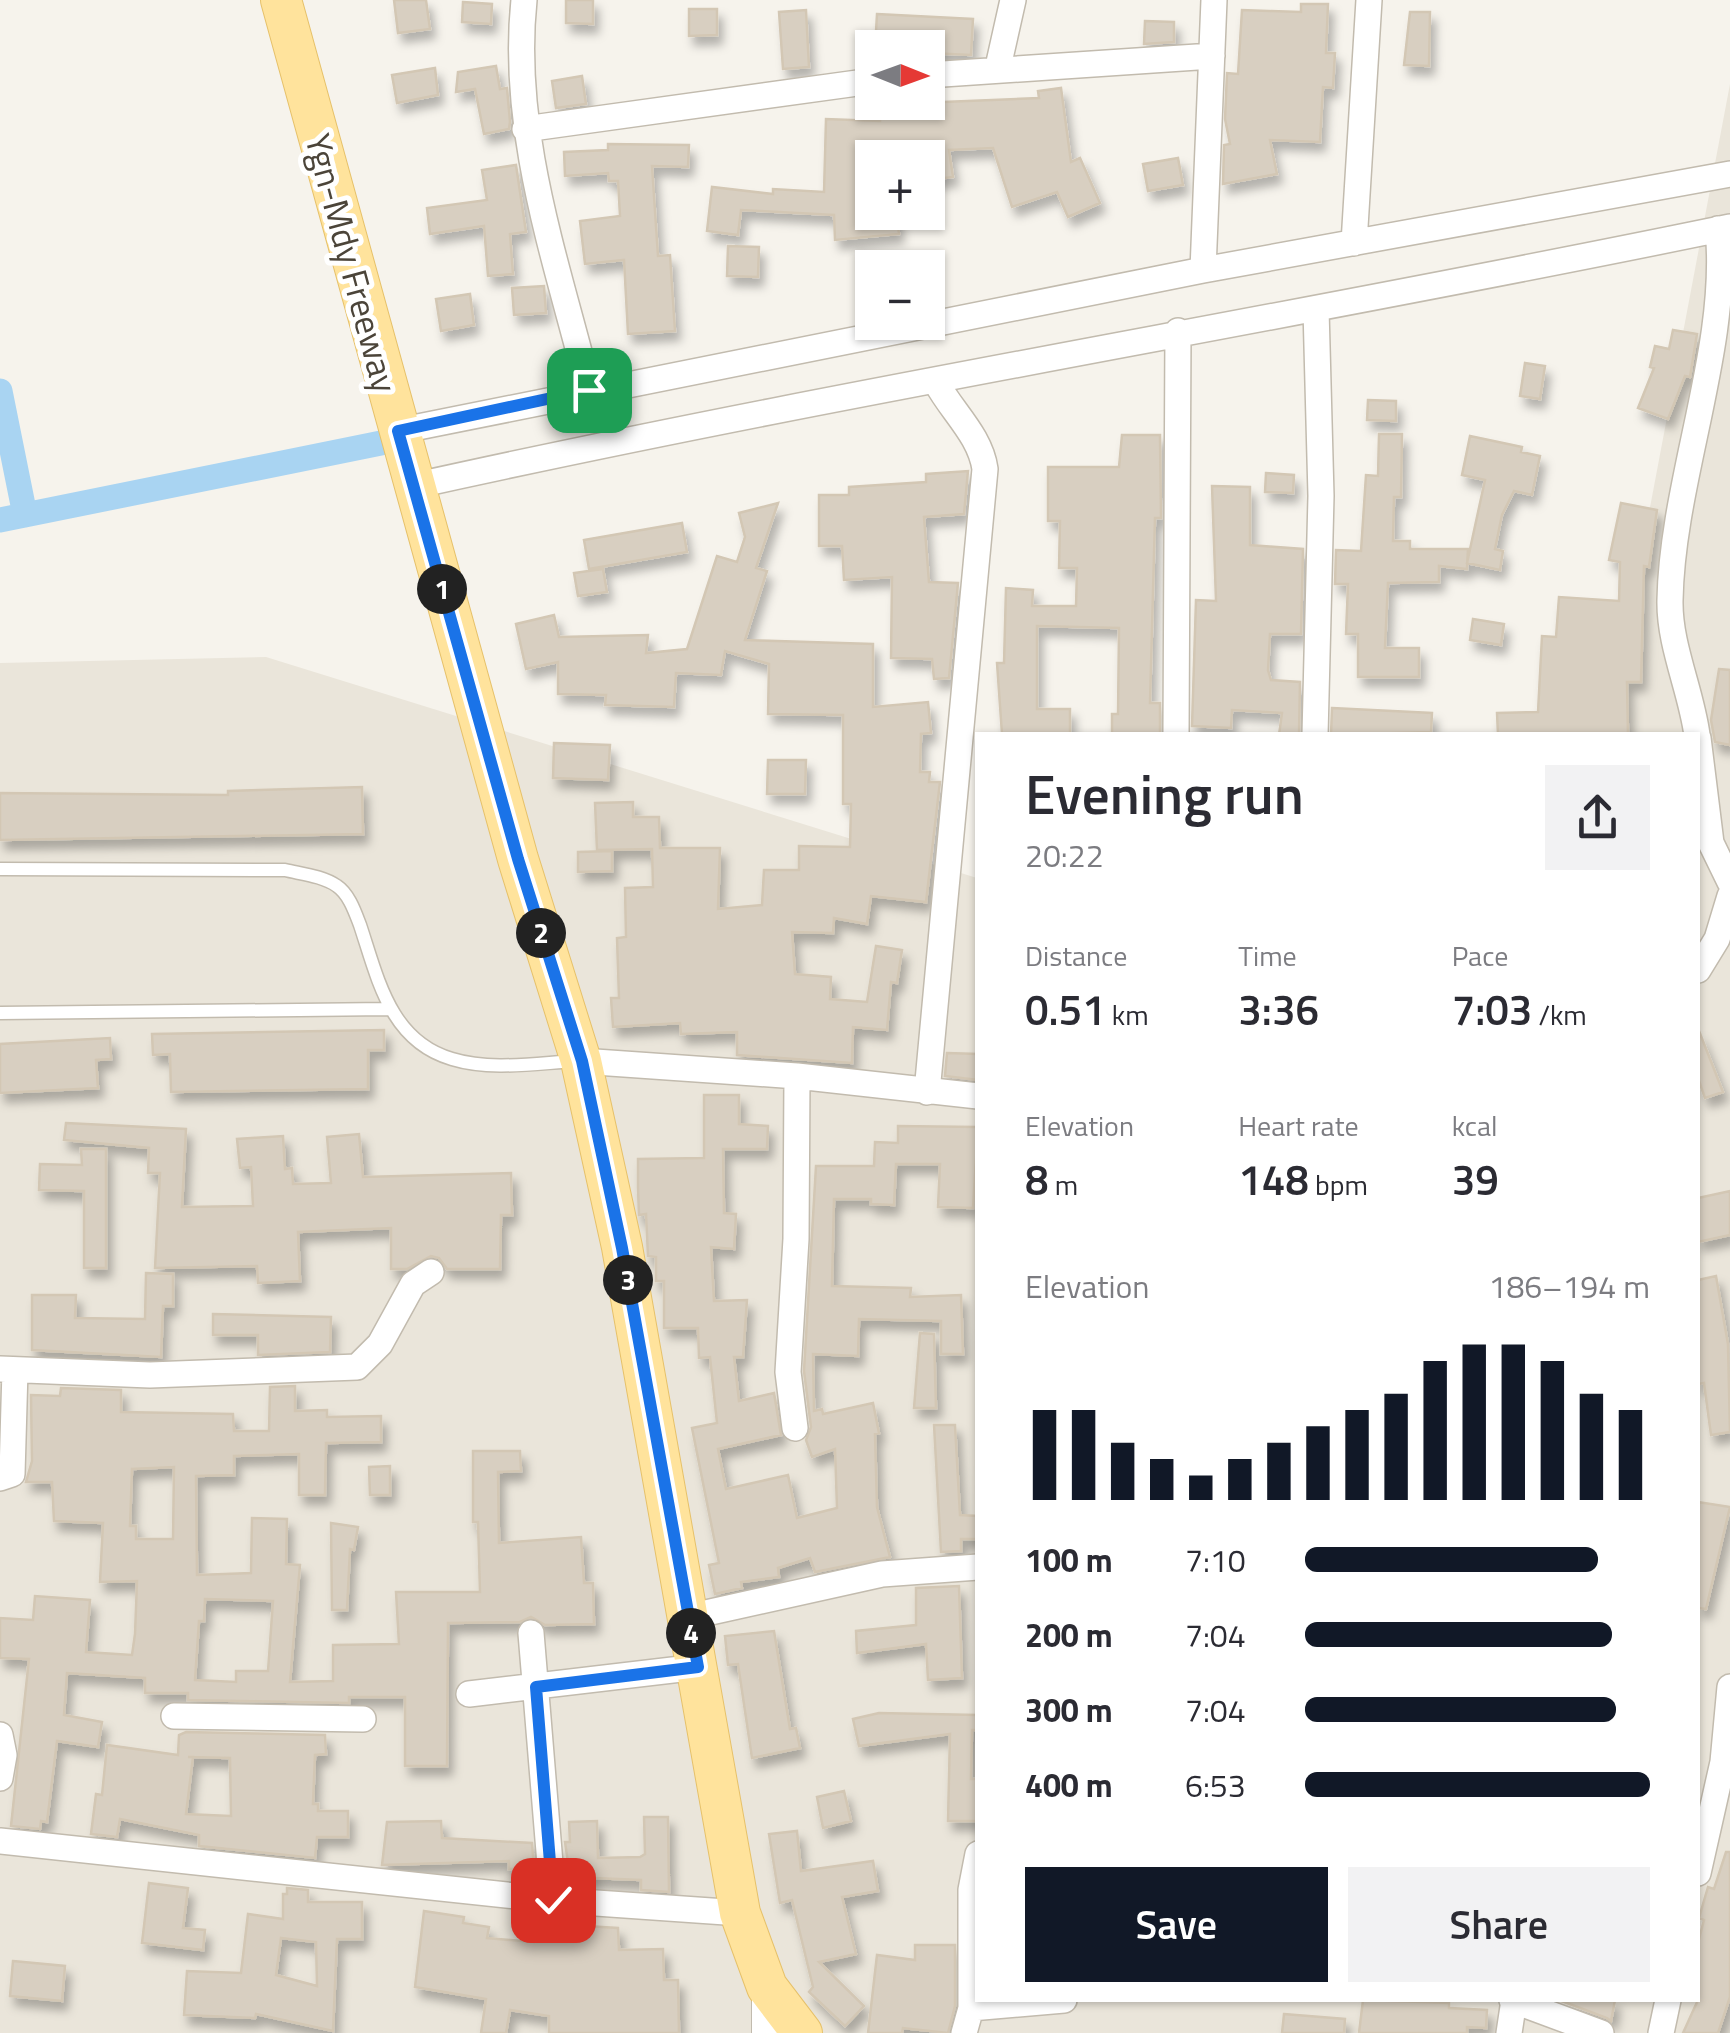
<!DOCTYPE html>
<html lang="en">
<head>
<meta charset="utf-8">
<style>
	:root { --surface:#fff; --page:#f2f2f3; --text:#2b2b33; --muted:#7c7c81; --accent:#111827 }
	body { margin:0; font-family:"Titillium Web",sans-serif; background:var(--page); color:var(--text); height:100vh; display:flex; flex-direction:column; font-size:38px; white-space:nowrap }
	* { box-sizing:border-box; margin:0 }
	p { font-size:32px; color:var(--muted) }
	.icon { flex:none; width:55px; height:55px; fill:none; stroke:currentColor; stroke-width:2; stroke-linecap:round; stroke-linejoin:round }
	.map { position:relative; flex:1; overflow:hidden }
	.side { position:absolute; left:975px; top:732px; width:725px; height:1270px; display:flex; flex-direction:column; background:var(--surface); border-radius:0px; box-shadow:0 2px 8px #0004 }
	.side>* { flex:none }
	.needle { width:65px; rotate:91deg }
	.buttons { position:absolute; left:855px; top:30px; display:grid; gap:20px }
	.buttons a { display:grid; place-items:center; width:90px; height:90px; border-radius:0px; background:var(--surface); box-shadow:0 2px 8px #0004; font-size:50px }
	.pin { position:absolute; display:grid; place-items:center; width:85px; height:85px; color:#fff; margin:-42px; border-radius:20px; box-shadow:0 5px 15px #0006 }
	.km { position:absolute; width:50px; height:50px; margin:-25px; border-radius:50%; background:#222; color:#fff; font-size:28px; line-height:50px; text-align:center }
	.round { display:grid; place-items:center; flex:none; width:105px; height:105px; border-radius:0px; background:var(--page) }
	.overview { display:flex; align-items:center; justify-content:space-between; height:170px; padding:0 50px }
	h1 { font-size:55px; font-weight:600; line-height:75px }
	.stats { display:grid; grid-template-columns:repeat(3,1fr); gap:15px; height:170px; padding:10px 50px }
	.stats div { display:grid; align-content:center }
	.stats b { font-size:42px; font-weight:600 }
	.stats small { font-size:28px; font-weight:400 }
	.stats p { font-size:28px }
	.chart { height:280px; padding:20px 50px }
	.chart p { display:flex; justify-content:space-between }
	.chart svg { width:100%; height:180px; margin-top:10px; stroke:var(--accent); stroke-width:6 }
	.primary-button { display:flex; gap:20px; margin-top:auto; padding:20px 50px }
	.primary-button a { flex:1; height:115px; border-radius:0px; background:var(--accent); color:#fff; font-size:40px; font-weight:600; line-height:115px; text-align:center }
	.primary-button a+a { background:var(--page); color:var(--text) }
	ul { padding:0 50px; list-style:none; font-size:32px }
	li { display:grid; grid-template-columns:160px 120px 1fr; align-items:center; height:75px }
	li i { height:25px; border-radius:12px; background:var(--accent) }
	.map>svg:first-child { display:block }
	.residential { fill:#eae5da }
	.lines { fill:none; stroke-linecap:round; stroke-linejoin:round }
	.canal { stroke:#a9d4f2; stroke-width:25 }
	.building { fill:#d8cfc1; stroke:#d3c7b4; stroke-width:2.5; fill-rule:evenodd; filter:url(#shadow) }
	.service-casing { stroke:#c2bbae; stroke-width:15 }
	.minor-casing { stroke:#c2bbae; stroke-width:28 }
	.tertiary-casing { stroke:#c2bbae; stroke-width:32 }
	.primary-casing { stroke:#e6c16a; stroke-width:42 }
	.service { stroke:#fff; stroke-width:12 }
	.minor { stroke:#fff; stroke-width:25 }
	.tertiary { stroke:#fff; stroke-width:30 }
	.primary { stroke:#ffe39c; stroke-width:40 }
	.route-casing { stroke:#fff; stroke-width:20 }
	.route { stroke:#1a73e8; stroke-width:12 }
	.labels { text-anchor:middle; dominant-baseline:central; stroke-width:10; stroke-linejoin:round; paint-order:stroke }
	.street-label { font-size:35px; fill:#4b4439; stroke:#fff }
</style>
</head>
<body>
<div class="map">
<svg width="1730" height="2033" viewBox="0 0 1730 2033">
	<defs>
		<filter id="shadow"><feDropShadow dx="5" dy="9" stdDeviation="5" flood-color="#0004"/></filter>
	</defs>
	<rect width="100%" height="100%" fill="#f6f3ec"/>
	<path class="residential" d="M 1730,84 L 1730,2033 L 0,2033 L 0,663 L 266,657 L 977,878 L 978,2000 L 1698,2000 L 1698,735 L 1607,735 Z"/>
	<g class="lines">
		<path class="canal" d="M 0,391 L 25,515
			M 0,520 L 381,443"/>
	</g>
	<path class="building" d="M 394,0 L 426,0 L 430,29 L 398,33 Z
		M 566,0 L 593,0 L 593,24 L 566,23 Z
		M 463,2 L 492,4 L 491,24 L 462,22 Z
		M 1301,4 L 1328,4 L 1326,53 L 1335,53 L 1333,88 L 1323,87 L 1320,142 L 1270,140 L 1277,174 L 1223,184 L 1224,145 L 1230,144 L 1225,119 L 1227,73 L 1238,74 L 1242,10 L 1301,12 Z
		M 689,9 L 717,9 L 717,35 L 689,36 Z
		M 806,10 L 809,67 L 783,69 L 779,12 Z
		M 1410,12 L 1430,12 L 1429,66 L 1404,65 Z
		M 877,14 L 973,19 L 971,55 L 928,53 L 928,48 L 875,48 Z
		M 1145,21 L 1174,22 L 1174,42 L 1144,44 Z
		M 496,66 L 500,89 L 507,88 L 510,122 L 509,129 L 484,134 L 475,89 L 456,92 L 458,72 Z
		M 435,68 L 438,95 L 397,103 L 392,75 Z
		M 582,76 L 586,104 L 556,108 L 552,81 Z
		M 1061,88 L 1071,162 L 1080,158 L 1100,203 L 1068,217 L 1057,192 L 1012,207 L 993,148 L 949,150 L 953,177 L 928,180 L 928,158 L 871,158 L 872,212 L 896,212 L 899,234 L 835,240 L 834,215 L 741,210 L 738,235 L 707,231 L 712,187 L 773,194 L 773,189 L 824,192 L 826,119 L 880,121 L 881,106 L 920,108 L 919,103 L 1039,98 L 1038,91 Z
		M 608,144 L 689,145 L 688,167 L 652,166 L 658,256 L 670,255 L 675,331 L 628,334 L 624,260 L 585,264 L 580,221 L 620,216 L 618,181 L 609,181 L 608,173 L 565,176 L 564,152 L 608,150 Z
		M 1178,158 L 1183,185 L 1148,191 L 1143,164 Z
		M 516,165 L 526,232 L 510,234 L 513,274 L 488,276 L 484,226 L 430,234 L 427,208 L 487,200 L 482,170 Z
		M 728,246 L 759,247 L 758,277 L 727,276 Z
		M 544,286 L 546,313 L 514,315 L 512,288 Z
		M 470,294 L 474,325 L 441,331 L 436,299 Z
		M 1673,330 L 1697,334 L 1690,377 L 1685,376 L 1668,419 L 1638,408 L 1654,368 L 1650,367 L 1655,346 L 1669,349 Z
		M 1525,363 L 1545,366 L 1540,399 L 1520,396 Z
		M 1368,400 L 1396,401 L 1396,421 L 1367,420 Z
		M 1379,434 L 1402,434 L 1401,497 L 1394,497 L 1393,541 L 1410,541 L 1410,549 L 1468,549 L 1467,569 L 1439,566 L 1439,582 L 1388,583 L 1385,648 L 1419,648 L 1419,677 L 1358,677 L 1358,634 L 1346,634 L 1348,584 L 1335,584 L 1336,550 L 1361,551 L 1366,475 L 1378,476 Z
		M 1122,435 L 1160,435 L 1161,518 L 1155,518 L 1150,703 L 1160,703 L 1160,735 L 1112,735 L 1112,714 L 1118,714 L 1119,628 L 1037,626 L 1037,709 L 1070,709 L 1070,734 L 1002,734 L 997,663 L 1004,663 L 1006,588 L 1033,590 L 1032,606 L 1076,606 L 1077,568 L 1059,568 L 1060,521 L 1048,521 L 1048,467 L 1119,467 Z
		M 1470,436 L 1522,447 L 1521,452 L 1540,456 L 1532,495 L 1514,491 L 1502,515 L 1495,549 L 1503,551 L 1500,570 L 1467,563 L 1485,480 L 1462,475 Z
		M 968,471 L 964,514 L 924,517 L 929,582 L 958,583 L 949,678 L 934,679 L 932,659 L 891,658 L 892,577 L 844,580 L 842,546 L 819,546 L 819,495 L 849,495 L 849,487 L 926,482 L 926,474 Z
		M 1266,473 L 1294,475 L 1293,493 L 1265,492 Z
		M 1212,486 L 1250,487 L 1250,545 L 1303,549 L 1301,634 L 1270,634 L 1268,670 L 1271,680 L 1300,682 L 1299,735 L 1279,735 L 1282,713 L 1232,710 L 1231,728 L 1192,726 L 1196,600 L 1216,601 Z
		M 778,503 L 756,568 L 767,571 L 745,640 L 873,644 L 873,707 L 928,702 L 931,733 L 921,734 L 920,772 L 930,772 L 929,782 L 940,782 L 926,902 L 871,896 L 867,924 L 834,918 L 833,933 L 792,932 L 795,974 L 831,977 L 830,999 L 867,1002 L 876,946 L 902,950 L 897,983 L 891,982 L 887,1030 L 853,1027 L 852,1063 L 737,1055 L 737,1032 L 681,1034 L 680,1023 L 613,1027 L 611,998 L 619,998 L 617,938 L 626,937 L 625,888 L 653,887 L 652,849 L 597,850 L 595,803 L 633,802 L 633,817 L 659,817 L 660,848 L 720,848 L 718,909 L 762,905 L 764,870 L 799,870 L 799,846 L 850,847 L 851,804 L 843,804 L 843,715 L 768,714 L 769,664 L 725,651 L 721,675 L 676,673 L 674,707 L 605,705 L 606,695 L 558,694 L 558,662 L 526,669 L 516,624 L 554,615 L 559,637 L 648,635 L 646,653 L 687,649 L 717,556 L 737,562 L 745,537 L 739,513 Z
		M 1621,503 L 1657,510 L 1649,567 L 1644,566 L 1641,682 L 1627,682 L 1628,735 L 1498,735 L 1497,713 L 1538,712 L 1542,636 L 1556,637 L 1559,597 L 1619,601 L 1620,562 L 1609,560 Z
		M 682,523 L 687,552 L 589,569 L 584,540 Z
		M 603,569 L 607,592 L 578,596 L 574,573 Z
		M 1473,619 L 1504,624 L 1501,645 L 1470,640 Z
		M 1719,669 L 1730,670 L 1730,745 L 1715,742 L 1711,720 Z
		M 1332,708 L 1432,713 L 1431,732 L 1331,735 Z
		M 554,743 L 610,745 L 608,780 L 553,778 Z
		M 768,760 L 806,760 L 805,794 L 767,794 Z
		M 362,787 L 363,834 L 0,840 L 0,793 L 228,795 L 228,791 Z
		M 612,851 L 612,871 L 578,872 L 578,852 Z
		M 384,1030 L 384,1050 L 368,1050 L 368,1089 L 171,1092 L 170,1054 L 153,1055 L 152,1034 Z
		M 1699,1031 L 1723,1092 L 1705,1098 L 1698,1078 Z
		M 110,1038 L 111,1059 L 96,1060 L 98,1088 L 0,1093 L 0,1044 Z
		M 947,1053 L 978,1054 L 978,1080 L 945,1076 Z
		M 704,1095 L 739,1095 L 739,1124 L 768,1126 L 767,1149 L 723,1149 L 724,1213 L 736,1214 L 734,1249 L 711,1247 L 714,1301 L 747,1300 L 743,1357 L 734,1357 L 739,1401 L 774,1393 L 781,1435 L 718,1449 L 726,1489 L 788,1475 L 797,1518 L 837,1508 L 835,1449 L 812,1457 L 806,1440 L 811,1427 L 804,1371 L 816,1166 L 874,1166 L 875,1142 L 898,1143 L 898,1126 L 978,1127 L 973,1208 L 938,1207 L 940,1164 L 896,1164 L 894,1205 L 871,1204 L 871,1199 L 834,1199 L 832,1286 L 911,1288 L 910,1297 L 961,1295 L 963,1354 L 941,1354 L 941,1321 L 859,1319 L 858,1356 L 813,1354 L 814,1411 L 822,1409 L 823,1414 L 873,1403 L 879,1433 L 875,1434 L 877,1507 L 890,1557 L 815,1572 L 810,1558 L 778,1568 L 779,1577 L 741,1582 L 742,1588 L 715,1594 L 709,1565 L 719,1563 L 692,1428 L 717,1423 L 710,1357 L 699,1358 L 698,1328 L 664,1328 L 664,1281 L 656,1281 L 656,1257 L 648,1256 L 646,1214 L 639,1215 L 638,1188 L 638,1159 L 704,1158 Z
		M 66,1123 L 186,1129 L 182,1207 L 253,1206 L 251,1167 L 240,1168 L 237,1139 L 283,1136 L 285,1169 L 292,1168 L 293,1184 L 331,1183 L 327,1137 L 359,1134 L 363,1177 L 511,1173 L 512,1215 L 501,1215 L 500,1269 L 447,1269 L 439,1258 L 431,1256 L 407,1269 L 391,1269 L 391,1228 L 298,1232 L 300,1281 L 258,1283 L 257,1266 L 155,1268 L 160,1173 L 148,1173 L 149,1148 L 64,1140 Z
		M 81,1149 L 106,1149 L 106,1268 L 84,1268 L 84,1191 L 39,1190 L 40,1164 L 82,1165 Z
		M 1730,1191 L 1730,1235 L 1698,1242 L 1698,1198 Z
		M 146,1273 L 173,1274 L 173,1306 L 163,1306 L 161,1357 L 32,1350 L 32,1295 L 76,1295 L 75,1318 L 145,1319 Z
		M 1716,1276 L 1728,1344 L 1730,1432 L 1711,1435 L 1704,1383 L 1698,1384 L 1698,1280 Z
		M 213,1314 L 331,1317 L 330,1352 L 258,1355 L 258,1335 L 213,1335 Z
		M 920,1333 L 934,1334 L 936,1408 L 914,1408 Z
		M 295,1386 L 295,1411 L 327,1410 L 327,1417 L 381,1416 L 381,1442 L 326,1443 L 325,1495 L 299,1495 L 299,1454 L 234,1456 L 234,1475 L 196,1476 L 197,1575 L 251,1573 L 252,1518 L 287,1519 L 286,1564 L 300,1565 L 290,1682 L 333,1681 L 333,1645 L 399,1644 L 396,1592 L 480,1592 L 478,1522 L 473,1522 L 473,1451 L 520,1451 L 521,1471 L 498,1472 L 499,1543 L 581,1537 L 584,1583 L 593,1583 L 594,1624 L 545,1625 L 531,1617 L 520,1622 L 448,1623 L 447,1766 L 405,1766 L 405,1697 L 349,1697 L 349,1703 L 188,1700 L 188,1693 L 145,1693 L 145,1678 L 67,1673 L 64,1715 L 102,1722 L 98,1747 L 57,1741 L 47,1822 L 41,1821 L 40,1829 L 11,1826 L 29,1659 L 0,1658 L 0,1618 L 33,1620 L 35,1596 L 90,1600 L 86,1652 L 132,1655 L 135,1634 L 137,1581 L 100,1582 L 103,1523 L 54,1521 L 52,1482 L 26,1482 L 32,1461 L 31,1395 L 60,1396 L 61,1388 L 121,1390 L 121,1412 L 233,1414 L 234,1431 L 269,1431 L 270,1387 ZM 174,1467 L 173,1539 L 136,1539 L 136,1526 L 130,1526 L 132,1469 ZM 205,1599 L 273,1601 L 268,1671 L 236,1671 L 236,1682 L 195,1680 L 199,1621 L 204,1621 Z
		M 934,1425 L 955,1425 L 960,1515 L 978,1516 L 978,1539 L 961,1539 L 961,1551 L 941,1552 Z
		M 390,1466 L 390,1495 L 370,1495 L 369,1467 Z
		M 1698,1502 L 1730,1507 L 1706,1609 L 1698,1608 Z
		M 331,1523 L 358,1527 L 354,1550 L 350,1549 L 347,1610 L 332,1610 Z
		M 959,1586 L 962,1678 L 928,1680 L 926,1644 L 857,1653 L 856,1631 L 916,1625 L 916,1588 Z
		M 774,1631 L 790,1729 L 796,1728 L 800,1748 L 752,1758 L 738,1664 L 728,1665 L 725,1636 Z
		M 879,1713 L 978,1715 L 978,1730 L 972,1730 L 971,1779 L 978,1779 L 978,1821 L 948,1821 L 950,1734 L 859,1746 L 853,1719 Z
		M 186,1732 L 325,1735 L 326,1754 L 315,1755 L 313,1804 L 318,1804 L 318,1811 L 348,1811 L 348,1837 L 317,1837 L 315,1858 L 199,1846 L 199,1835 L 120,1819 L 117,1837 L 91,1834 L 96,1794 L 102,1795 L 107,1745 L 178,1755 L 179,1735 ZM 188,1757 L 230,1758 L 231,1816 L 186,1814 L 193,1757 Z
		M 844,1791 L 851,1821 L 823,1828 L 817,1797 Z
		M 644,1817 L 668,1817 L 669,1892 L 641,1890 L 641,1880 L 570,1877 L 565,1842 L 570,1842 L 569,1822 L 597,1821 L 598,1858 L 640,1857 L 645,1854 Z
		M 441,1821 L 442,1838 L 532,1843 L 534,1869 L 509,1869 L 509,1861 L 382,1865 L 387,1822 Z
		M 797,1831 L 801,1871 L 873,1861 L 878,1891 L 842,1897 L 856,1954 L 819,1962 L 864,2006 L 845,2026 L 809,1992 L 813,1987 L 792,1900 L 780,1903 L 769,1834 Z
		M 1726,1852 L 1730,1852 L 1730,1997 L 1718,2033 L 1683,2033 L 1698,2000 L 1698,1943 L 1704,1920 L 1699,1918 L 1708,1887 L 1714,1889 Z
		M 149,1883 L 188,1888 L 183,1928 L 205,1930 L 203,1950 L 142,1943 Z
		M 287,1888 L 308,1890 L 308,1902 L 362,1902 L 362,1939 L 337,1939 L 333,2031 L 256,2014 L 255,2018 L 184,2015 L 187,1971 L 241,1973 L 248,1914 L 283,1919 L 283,1894 L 287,1894 ZM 281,1938 L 316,1942 L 317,1986 L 276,1975 Z
		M 424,1911 L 464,1917 L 463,1923 L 489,1927 L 487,1938 L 534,1942 L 536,1923 L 618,1928 L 619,1950 L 663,1949 L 664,1980 L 678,1980 L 679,2033 L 549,2033 L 549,2016 L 510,2010 L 506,2033 L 481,2033 L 486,1999 L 415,1987 Z
		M 915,1945 L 955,1945 L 955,2006 L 948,2033 L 903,2028 L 902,2033 L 868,2033 L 877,1955 L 915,1960 Z
		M 13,1961 L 65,1966 L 62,2001 L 10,1996 Z
		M 1363,2000 L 1449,2003 L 1449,2008 L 1487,2010 L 1486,2028 L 1467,2027 L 1467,2033 L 1359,2033 Z
		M 1559,2000 L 1615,2000 L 1611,2021 L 1607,2018 Z
		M 1284,2014 L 1345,2019 L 1344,2033 L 1282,2033 Z"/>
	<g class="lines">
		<g class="service-casing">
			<path id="service" d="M 0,869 L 285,870 C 302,874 323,876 337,886 C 349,894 355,912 360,925 C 378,979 390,1041 452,1059 C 491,1071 537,1063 576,1061
				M 0,1013 L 388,1009"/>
		</g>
		<g class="minor-casing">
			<path id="minor" d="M 524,0 C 510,133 557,262 589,390
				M 998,67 L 1013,0
				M 928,75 L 1212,56
				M 525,129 L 872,81
				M 1354,243 L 1369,0
				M 1203,270 L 1214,0
				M 398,431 L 1203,270 L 1730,174
				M 413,486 C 850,389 1292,318 1730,227
				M 1176,735 L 1178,331
				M 1315,735 L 1321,496 L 1316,309
				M 1697,735 C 1691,690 1669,645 1670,600 C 1672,481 1730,346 1718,229
				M 1698,738 L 1711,843 L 1730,882
				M 1698,970 L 1717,939 L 1730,896
				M 581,1061 L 797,1076 L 978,1096
				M 927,1092 L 985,469 C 980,435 952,412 936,382
				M 0,1369 L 150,1375 L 357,1367 L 380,1344 L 413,1284 L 431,1272
				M 795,1428 L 788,1372 L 796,1239 L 797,1076
				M 0,1478 L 12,1474 L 15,1370
				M 688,1617 L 882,1574 L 978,1567
				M 531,1633 L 553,1900
				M 469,1694 L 698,1667
				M 174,1716 L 363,1719
				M 0,1735 L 4,1755 L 0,1778
				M 0,1841 L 553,1900 L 740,1913
				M 1698,1873 L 1723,1762 L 1730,1687
				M 1512,2000 L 1601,2033
				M 971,2008 L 971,1890 L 978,1854
				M 964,2033 L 971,2008 L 1064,2000
				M 1509,2033 L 1514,2000
				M 1661,2033 L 1668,2000"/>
		</g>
		<g class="tertiary-casing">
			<path id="tertiary" d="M 767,2033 L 767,1987"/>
		</g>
		<g class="primary-casing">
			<path id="primary" d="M 281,0 L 518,859 L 581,1061 L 622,1247 L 740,1913 L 767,1987 L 802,2033"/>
		</g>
		<use href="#service" class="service"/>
		<use href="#minor" class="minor"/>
		<use href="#tertiary" class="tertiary"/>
		<use href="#primary" class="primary"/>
	</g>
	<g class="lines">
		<g class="route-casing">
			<path id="route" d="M 553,1900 L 536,1687 L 698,1667 L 622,1248 L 582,1061 L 518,859 L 398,431 L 589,390"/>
		</g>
		<use href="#route" class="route"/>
	</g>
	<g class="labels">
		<g class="street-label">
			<text transform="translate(352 263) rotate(75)">Ygn-Mdy Freeway</text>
		</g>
	</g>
</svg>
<div class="buttons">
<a><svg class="needle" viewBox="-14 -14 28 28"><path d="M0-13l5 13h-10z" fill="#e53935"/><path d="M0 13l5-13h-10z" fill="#7c7c81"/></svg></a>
<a>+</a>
<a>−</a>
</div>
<div class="pin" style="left:589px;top:390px;background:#1e9e55"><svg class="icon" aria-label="arrive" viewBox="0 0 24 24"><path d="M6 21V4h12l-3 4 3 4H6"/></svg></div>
<div class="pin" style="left:553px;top:1900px;background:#d93025"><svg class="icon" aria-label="check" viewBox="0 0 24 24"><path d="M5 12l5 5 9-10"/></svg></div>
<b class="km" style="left:442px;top:589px">1</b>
<b class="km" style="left:541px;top:933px">2</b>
<b class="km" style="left:628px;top:1280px">3</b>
<b class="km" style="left:691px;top:1633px">4</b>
<section class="side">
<div class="overview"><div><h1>Evening run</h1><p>20:22</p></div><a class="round"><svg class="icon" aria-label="share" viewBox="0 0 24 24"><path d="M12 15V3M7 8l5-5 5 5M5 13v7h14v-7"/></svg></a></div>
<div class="stats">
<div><p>Distance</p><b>0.51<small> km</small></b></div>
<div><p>Time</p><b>3:36</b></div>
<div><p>Pace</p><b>7:03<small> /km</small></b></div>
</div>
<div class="stats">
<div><p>Elevation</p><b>8<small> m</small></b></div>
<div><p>Heart rate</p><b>148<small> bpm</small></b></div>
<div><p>kcal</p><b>39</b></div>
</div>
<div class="chart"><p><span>Elevation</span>186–194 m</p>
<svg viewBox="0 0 160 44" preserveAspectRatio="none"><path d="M5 44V22M15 44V22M25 44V30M35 44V34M45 44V38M55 44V34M65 44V30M75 44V26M85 44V22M95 44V18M105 44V10M115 44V6M125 44V6M135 44V10M145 44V18M155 44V22"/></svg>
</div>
<ul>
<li><b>100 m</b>7:10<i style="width:85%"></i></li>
<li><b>200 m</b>7:04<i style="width:89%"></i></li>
<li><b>300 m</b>7:04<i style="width:90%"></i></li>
<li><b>400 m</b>6:53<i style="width:100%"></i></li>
</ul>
<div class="primary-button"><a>Save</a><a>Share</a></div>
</section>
</div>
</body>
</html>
